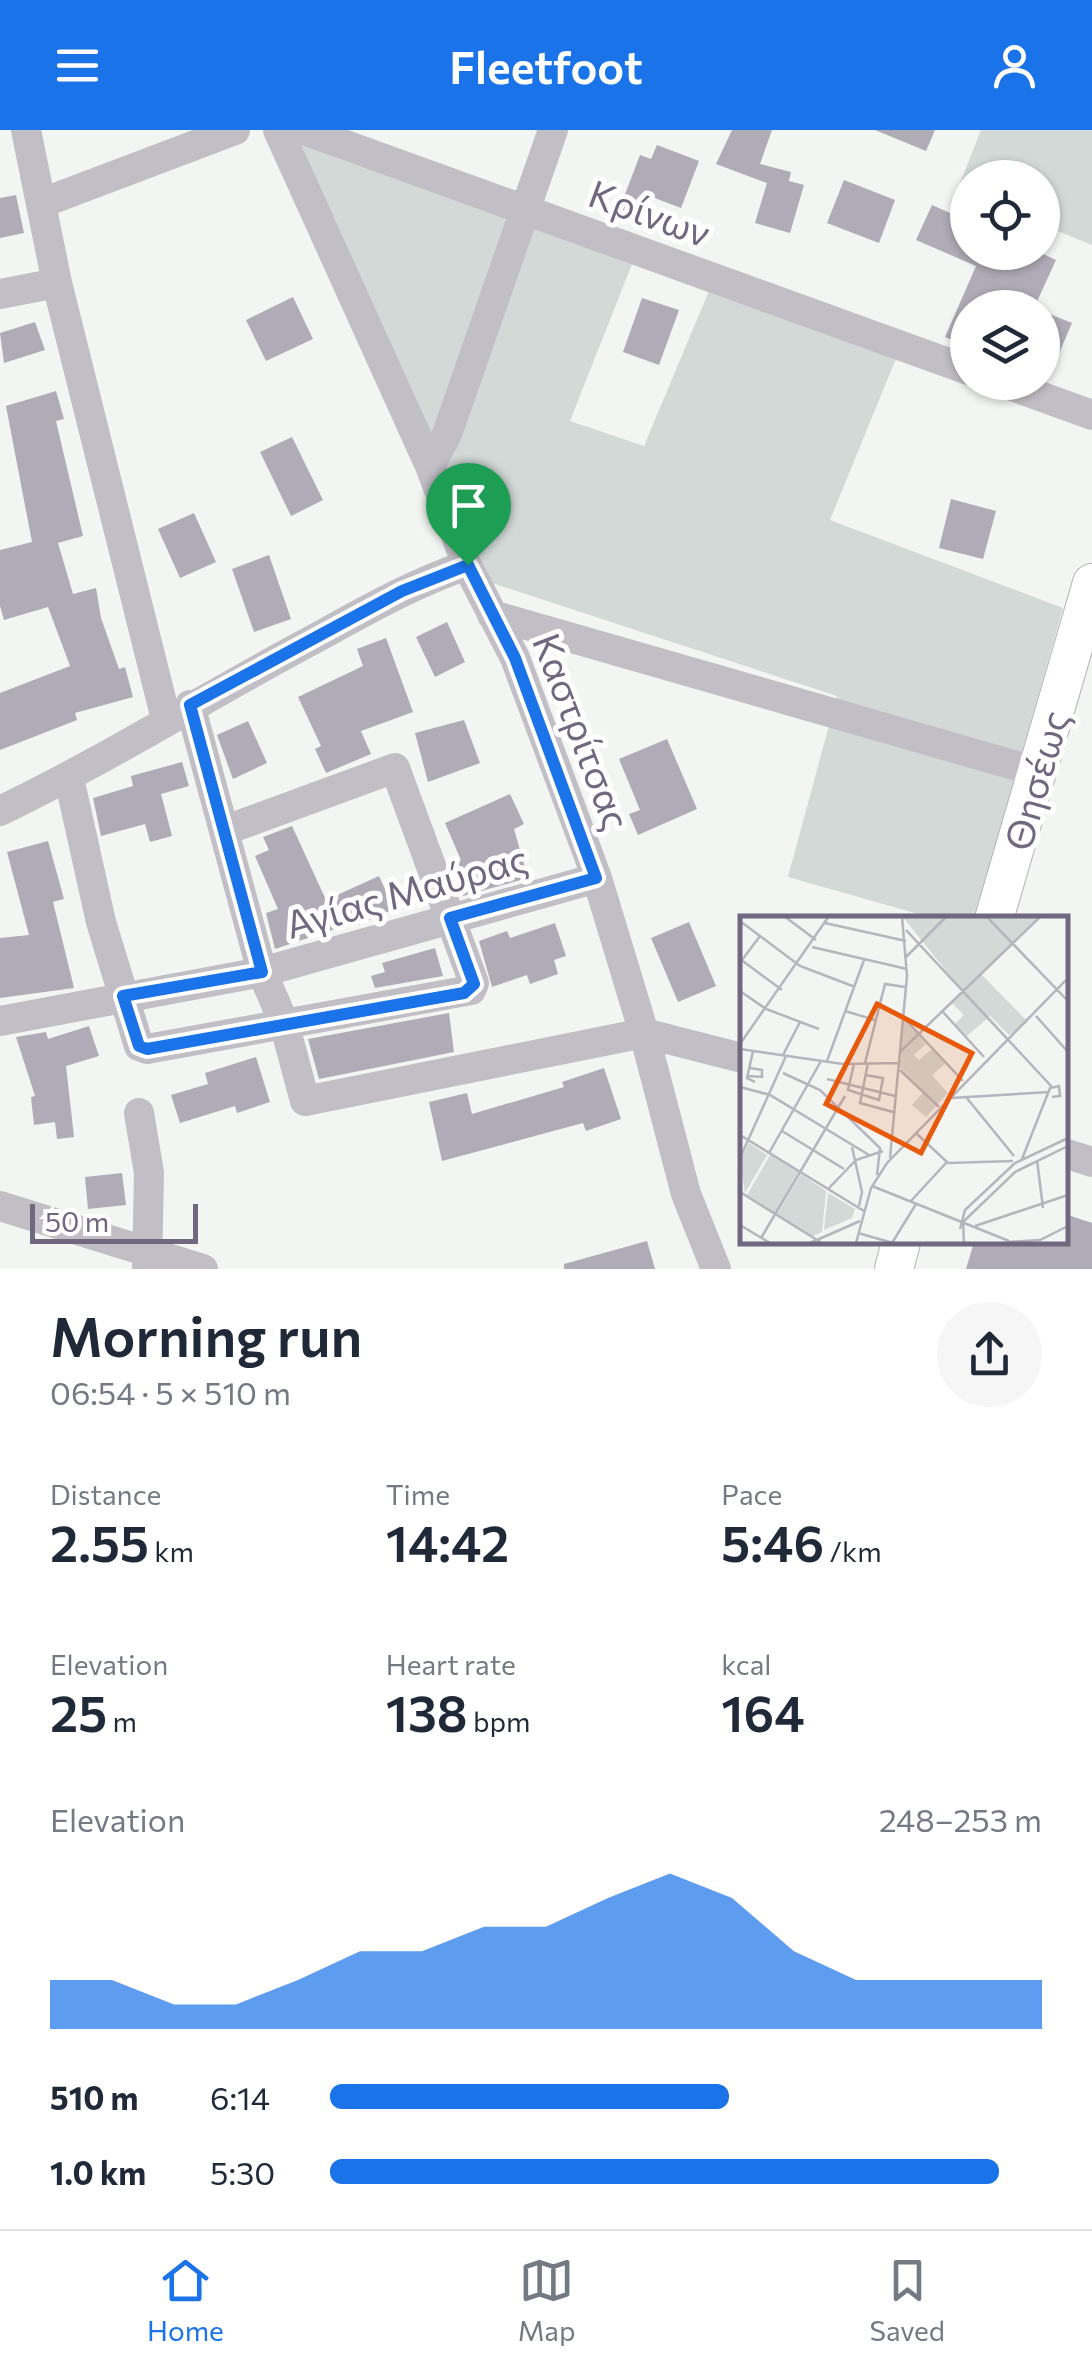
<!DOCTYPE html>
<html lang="en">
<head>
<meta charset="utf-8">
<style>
	:root { --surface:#fff; --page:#f6f6f7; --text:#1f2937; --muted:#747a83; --line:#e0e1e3; --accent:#1a73e8 }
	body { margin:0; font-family:Commissioner,sans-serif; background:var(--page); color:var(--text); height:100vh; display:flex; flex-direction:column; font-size:38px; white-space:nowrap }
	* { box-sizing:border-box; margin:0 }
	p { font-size:32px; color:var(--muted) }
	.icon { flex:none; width:55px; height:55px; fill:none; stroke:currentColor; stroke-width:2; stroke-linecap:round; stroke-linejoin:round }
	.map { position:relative; height:1139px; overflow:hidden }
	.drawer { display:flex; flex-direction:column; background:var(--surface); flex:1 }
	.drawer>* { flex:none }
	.controls { position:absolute; left:950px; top:30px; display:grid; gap:20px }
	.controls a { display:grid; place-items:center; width:110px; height:110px; border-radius:50%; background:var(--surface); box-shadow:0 2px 8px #0004; font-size:50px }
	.scale { position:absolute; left:30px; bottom:25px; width:168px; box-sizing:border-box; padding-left:10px; border:5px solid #70687f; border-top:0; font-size:28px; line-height:35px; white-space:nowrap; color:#70687f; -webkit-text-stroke:8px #fff; paint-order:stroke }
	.pin { position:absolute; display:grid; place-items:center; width:85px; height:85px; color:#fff; margin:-102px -42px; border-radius:50% 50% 50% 0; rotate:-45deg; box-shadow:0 0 10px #0007 }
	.pin .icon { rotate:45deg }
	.round { display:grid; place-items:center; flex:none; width:105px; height:105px; border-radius:52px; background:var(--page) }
	.overview { display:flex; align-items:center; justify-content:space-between; height:170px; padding:0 50px }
	h1 { font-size:55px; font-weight:600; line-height:75px }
	.stats { display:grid; grid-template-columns:repeat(3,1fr); gap:15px; height:170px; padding:10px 50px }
	.stats div { display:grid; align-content:center }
	.stats b { font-size:50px; font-weight:600 }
	.stats small { font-size:28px; font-weight:400 }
	.stats p { font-size:28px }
	.chart { height:280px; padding:20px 50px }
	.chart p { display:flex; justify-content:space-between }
	.chart svg { width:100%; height:180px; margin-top:10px; fill:var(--accent); opacity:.7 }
	ul { padding:0 50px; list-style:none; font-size:32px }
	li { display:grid; grid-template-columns:160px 120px 1fr; align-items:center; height:75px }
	li i { height:25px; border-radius:12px; background:var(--accent) }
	header { display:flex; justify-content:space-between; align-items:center; height:130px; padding:0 50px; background:var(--accent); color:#fff; font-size:45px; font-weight:600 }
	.dock { display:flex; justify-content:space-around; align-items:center; height:140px; border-top:2px solid var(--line); background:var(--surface); font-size:28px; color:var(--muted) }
	.dock a { display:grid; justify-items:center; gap:5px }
	.dock .on { color:var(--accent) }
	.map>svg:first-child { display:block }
	.green { fill:#d2d9d6 }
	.building { fill:#b0acb7 }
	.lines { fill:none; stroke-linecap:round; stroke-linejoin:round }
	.major-casing { stroke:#b4b2b9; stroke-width:40 }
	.minor { stroke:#c1bfc5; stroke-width:30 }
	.major { stroke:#fff; stroke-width:38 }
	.route-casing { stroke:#fff; stroke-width:20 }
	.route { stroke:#1a73e8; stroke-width:12 }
	.labels { text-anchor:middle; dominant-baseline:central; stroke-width:10; stroke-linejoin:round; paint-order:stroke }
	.street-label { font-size:38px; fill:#70687f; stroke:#fff }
	.inset-road { fill:none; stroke:#b6b4bd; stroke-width:2.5 }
	.view { fill:#e8590c; fill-opacity:0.15; stroke:#e8590c; stroke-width:5 }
	.inset-edge { fill:none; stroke:#70687f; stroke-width:5 }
</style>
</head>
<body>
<header><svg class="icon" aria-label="menu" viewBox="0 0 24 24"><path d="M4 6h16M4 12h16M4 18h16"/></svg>Fleetfoot<svg class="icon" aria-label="person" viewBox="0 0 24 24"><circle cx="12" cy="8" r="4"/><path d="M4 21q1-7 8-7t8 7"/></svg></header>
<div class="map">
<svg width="1092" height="1139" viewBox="0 0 1092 1139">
	<rect width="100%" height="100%" fill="#f2f5f2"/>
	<path class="green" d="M 981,0 L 1092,0 L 1092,115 L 1043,95 L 1042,48 L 968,48 L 967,65 L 957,61 Z
		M 290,2 L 634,129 L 570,291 L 644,316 L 711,156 L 897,226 L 830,390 L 1063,478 L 975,789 L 936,789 L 788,747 L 837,566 L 492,453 Z"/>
	<path class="building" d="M 732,0 L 772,0 L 760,34 L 791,42 L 789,51 L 804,55 L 790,103 L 755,93 L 767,53 L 716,34 Z
		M 875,0 L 935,0 L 926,21 Z
		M 657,15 L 699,31 L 681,78 L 644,64 L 636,87 L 619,80 L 640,25 L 651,29 Z
		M 844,50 L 895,70 L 879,113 L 827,93 Z
		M 16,65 L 24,103 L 0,108 L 0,68 Z
		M 932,75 L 968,91 L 968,122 L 1039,122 L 1056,130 L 1034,178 L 968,178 L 968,217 L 945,207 L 976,136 L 916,110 Z
		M 293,167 L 313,209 L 266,231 L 246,190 Z
		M 642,168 L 679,180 L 659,235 L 623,222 Z
		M 1042,181 L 1072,193 L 1048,249 L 1042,247 Z
		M 35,192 L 45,220 L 4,233 L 0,203 Z
		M 56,261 L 64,289 L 56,291 L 83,406 L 58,413 L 73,464 L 96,458 L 101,488 L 119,539 L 125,537 L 133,567 L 75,583 L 77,590 L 0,620 L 0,563 L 70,536 L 48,477 L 4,490 L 0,476 L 0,420 L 32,412 L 6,276 Z
		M 292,307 L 323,370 L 291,386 L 260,322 Z
		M 951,369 L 996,381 L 983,429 L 939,418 Z
		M 194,383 L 216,432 L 180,448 L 158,399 Z
		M 269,425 L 291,489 L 254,502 L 232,439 Z
		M 447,492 L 465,532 L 435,547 L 416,507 Z
		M 386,508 L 413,582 L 361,601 L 371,624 L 326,643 L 315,619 L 321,616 L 298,567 L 363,536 L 357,519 Z
		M 464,590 L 480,633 L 428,652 L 415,603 Z
		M 248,591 L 267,633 L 233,649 L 217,605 Z
		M 667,609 L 697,679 L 638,705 L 629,684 L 640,680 L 619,629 Z
		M 182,632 L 189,656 L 161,664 L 172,706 L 150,712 L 145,694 L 101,706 L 93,668 L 133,656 L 131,646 Z
		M 510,664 L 524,694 L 514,699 L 528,748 L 463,766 L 453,732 L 461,730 L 445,693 Z
		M 292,696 L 326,770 L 379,746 L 394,779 L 358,795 L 356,792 L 275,819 L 266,783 L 278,779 L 255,726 L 269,720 L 263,707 Z
		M 48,711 L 64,769 L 53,772 L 74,858 L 0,868 L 0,808 L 29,805 L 7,722 Z
		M 689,792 L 716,856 L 678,872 L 651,808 Z
		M 555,793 L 566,826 L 554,830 L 558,844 L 530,854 L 527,845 L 492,857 L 479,811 L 507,801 L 510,808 Z
		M 435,818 L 443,846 L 375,858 L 371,846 L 385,842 L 382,833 Z
		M 449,883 L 454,922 L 319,949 L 308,909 Z
		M 89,896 L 99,926 L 66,936 L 74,1007 L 57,1009 L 55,992 L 34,995 L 31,967 L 35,966 L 16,907 L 46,902 L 48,909 Z
		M 256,927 L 270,972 L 237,983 L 235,976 L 180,993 L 171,965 L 208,954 L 205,943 Z
		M 604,938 L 621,989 L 586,1001 L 583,993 L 442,1031 L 429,972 L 467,963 L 472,984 L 564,957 L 562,952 Z
		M 122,1043 L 126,1075 L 88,1079 L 85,1047 Z
		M 1068,1085 L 1092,1093 L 1092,1139 L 966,1139 L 974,1112 L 1064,1112 Z
		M 647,1111 L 655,1139 L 564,1139 L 564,1134 Z"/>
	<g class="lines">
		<g class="major-casing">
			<path id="major" d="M 994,789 L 1092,453
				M 894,1139 L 901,1112"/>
		</g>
		<path class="minor" d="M 26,0 L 57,153 L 166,589
			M 278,0 L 430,336 L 467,435 L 515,528 L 597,748 L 644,903 L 686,1064 L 716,1139
			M 304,0 L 968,240
			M 42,73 L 235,0
			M 0,164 L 57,153
			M 1001,252 L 1092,285
			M 430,336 L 447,304 L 553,0
			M 492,485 L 1038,642
			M 190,575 L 262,842 L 284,893 L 305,971 L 644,903 L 742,928
			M 69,648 L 101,792 L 139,916 L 147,919 L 471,860 L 474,853 L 395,638 L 226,700
			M 0,681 C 108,629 210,564 316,508 C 365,481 414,453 467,435
			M 0,891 L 262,842 L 597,748
			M 139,983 L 149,1043 L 147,1139
			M 1064,1023 L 1092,1032
			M 0,1076 L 203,1139"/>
		<use href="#major" class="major"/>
	</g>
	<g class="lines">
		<g class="route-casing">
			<path id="route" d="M 468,435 L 515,528 L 596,748 L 450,788 L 474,854 L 464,863 L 147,919 L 139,916 L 123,866 L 262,842 L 190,575 L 402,461 Z"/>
		</g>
		<use href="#route" class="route"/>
	</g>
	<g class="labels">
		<g class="street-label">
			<text transform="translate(650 82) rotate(20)">Κρίνων</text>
			<text transform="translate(583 601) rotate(69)">Καστρίτσας</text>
			<text transform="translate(1035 650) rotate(-74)">Θησέως</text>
			<text transform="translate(406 760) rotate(-16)">Αγίας Μαύρας</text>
		</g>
	</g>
	<g transform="translate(740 786)">
		<rect width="328" height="328" fill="#f2f5f2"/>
		<path d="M 162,0 L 300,0 L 241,58 L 288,106 L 269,119 L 250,100 L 227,120 L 215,108 L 224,99 L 212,87 L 223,76 ZM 162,101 L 186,128 L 174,139 L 179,144 L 192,133 L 205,148 L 192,159 L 208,177 L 186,201 L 172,189 L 184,175 L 159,150 ZM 9,227 L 27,239 L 5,277 L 0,245 ZM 30,239 L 58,256 L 35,297 L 7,279 ZM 61,258 L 86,275 L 82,316 L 73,320 L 37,298 ZM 88,277 L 115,293 L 112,302 L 84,314 Z" fill="#d2d9d6"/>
		<path class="inset-road" d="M 44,0 L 76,24M 246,0 L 328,85M 0,5 L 60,50 L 115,71M 85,7 L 166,25M 166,14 L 312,171M 72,31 L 167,53M 166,41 L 207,0M 0,43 L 42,74M 2,44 L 20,20M 0,75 L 26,93 L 79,113M 105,95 L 135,104M 203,96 L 244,141M 162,100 L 223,165M 296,100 L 328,136M 0,128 L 89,0M 0,133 L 103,148 L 158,147M 13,135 L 7,162 L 15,166M 160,136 L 301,0M 43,139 L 60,106M 87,145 L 124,44M 125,147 L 145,68 L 165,71M 128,147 L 120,187 L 153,196M 114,148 L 108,174 L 139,184 L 143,162 L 125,159M 160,154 L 199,191M 43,157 L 80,174 L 140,232 L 137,259M 8,160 L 22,161 L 22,154 L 10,152M 87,163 L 155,180M 0,171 L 30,179 L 129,239M 226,181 L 274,240M 211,182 L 309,176M 42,215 L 104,253M 177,218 L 208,247 L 273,245M 0,219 L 124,295M 112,231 L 122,276 L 119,290M 29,237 L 81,145M 0,242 L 46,140M 150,242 L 167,60 L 162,0M 282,243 L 310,172 L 319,170 L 320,180 L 312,181M 297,244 L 303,292M 132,270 L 269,325M 89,272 L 116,244 L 143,235M 0,276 L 82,327M 170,286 L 206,247M 0,309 L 30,327M 235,310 L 328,279M 220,313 L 225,294 L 275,247 L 328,222M 118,317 L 153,327M 21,322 L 105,180M 268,326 L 300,324 L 328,310M 70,327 L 120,305M 116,327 L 131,272 L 147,247 L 328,62M 152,327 L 176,288M 224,327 L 223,306 L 275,256 L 328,230"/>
		<path class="view" d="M 137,88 L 232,137 L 181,237 L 86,188 Z"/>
		<rect width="328" height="328" class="inset-edge"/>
	</g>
</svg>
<div class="controls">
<a><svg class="icon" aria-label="locate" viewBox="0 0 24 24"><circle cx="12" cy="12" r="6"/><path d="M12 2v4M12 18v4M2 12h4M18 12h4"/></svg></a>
<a><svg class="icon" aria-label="layers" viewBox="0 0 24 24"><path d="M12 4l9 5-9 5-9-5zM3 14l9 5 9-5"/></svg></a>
</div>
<div class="scale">50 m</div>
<div class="pin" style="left:468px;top:435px;background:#1e9e55"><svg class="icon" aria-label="arrive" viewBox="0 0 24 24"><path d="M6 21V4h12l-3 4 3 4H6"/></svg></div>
</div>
<section class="drawer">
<div class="overview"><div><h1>Morning run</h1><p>06:54 · 5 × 510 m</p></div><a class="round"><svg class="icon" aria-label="share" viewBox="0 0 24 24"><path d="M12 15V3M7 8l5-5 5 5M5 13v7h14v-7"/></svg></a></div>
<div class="stats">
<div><p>Distance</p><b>2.55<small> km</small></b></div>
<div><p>Time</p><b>14:42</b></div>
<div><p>Pace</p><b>5:46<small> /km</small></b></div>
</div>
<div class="stats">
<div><p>Elevation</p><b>25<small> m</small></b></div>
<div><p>Heart rate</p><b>138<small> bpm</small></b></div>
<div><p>kcal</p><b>164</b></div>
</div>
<div class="chart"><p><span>Elevation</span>248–253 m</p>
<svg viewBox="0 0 160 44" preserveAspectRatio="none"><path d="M0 44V32L10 32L20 38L30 38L40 32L50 25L60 25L70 19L80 19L90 12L100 6L110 12L120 25L130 32L140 32L150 32L160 32V44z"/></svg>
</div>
<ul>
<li><b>510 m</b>6:14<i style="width:56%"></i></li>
<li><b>1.0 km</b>5:30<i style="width:94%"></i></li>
</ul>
</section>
<nav class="dock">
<a class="on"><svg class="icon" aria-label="home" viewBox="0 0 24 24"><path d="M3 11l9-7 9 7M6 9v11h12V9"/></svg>Home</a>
<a><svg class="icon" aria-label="map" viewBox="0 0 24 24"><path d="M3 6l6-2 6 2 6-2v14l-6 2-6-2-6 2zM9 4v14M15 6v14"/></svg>Map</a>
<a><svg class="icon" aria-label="saved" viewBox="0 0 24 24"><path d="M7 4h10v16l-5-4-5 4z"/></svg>Saved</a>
</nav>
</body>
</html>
